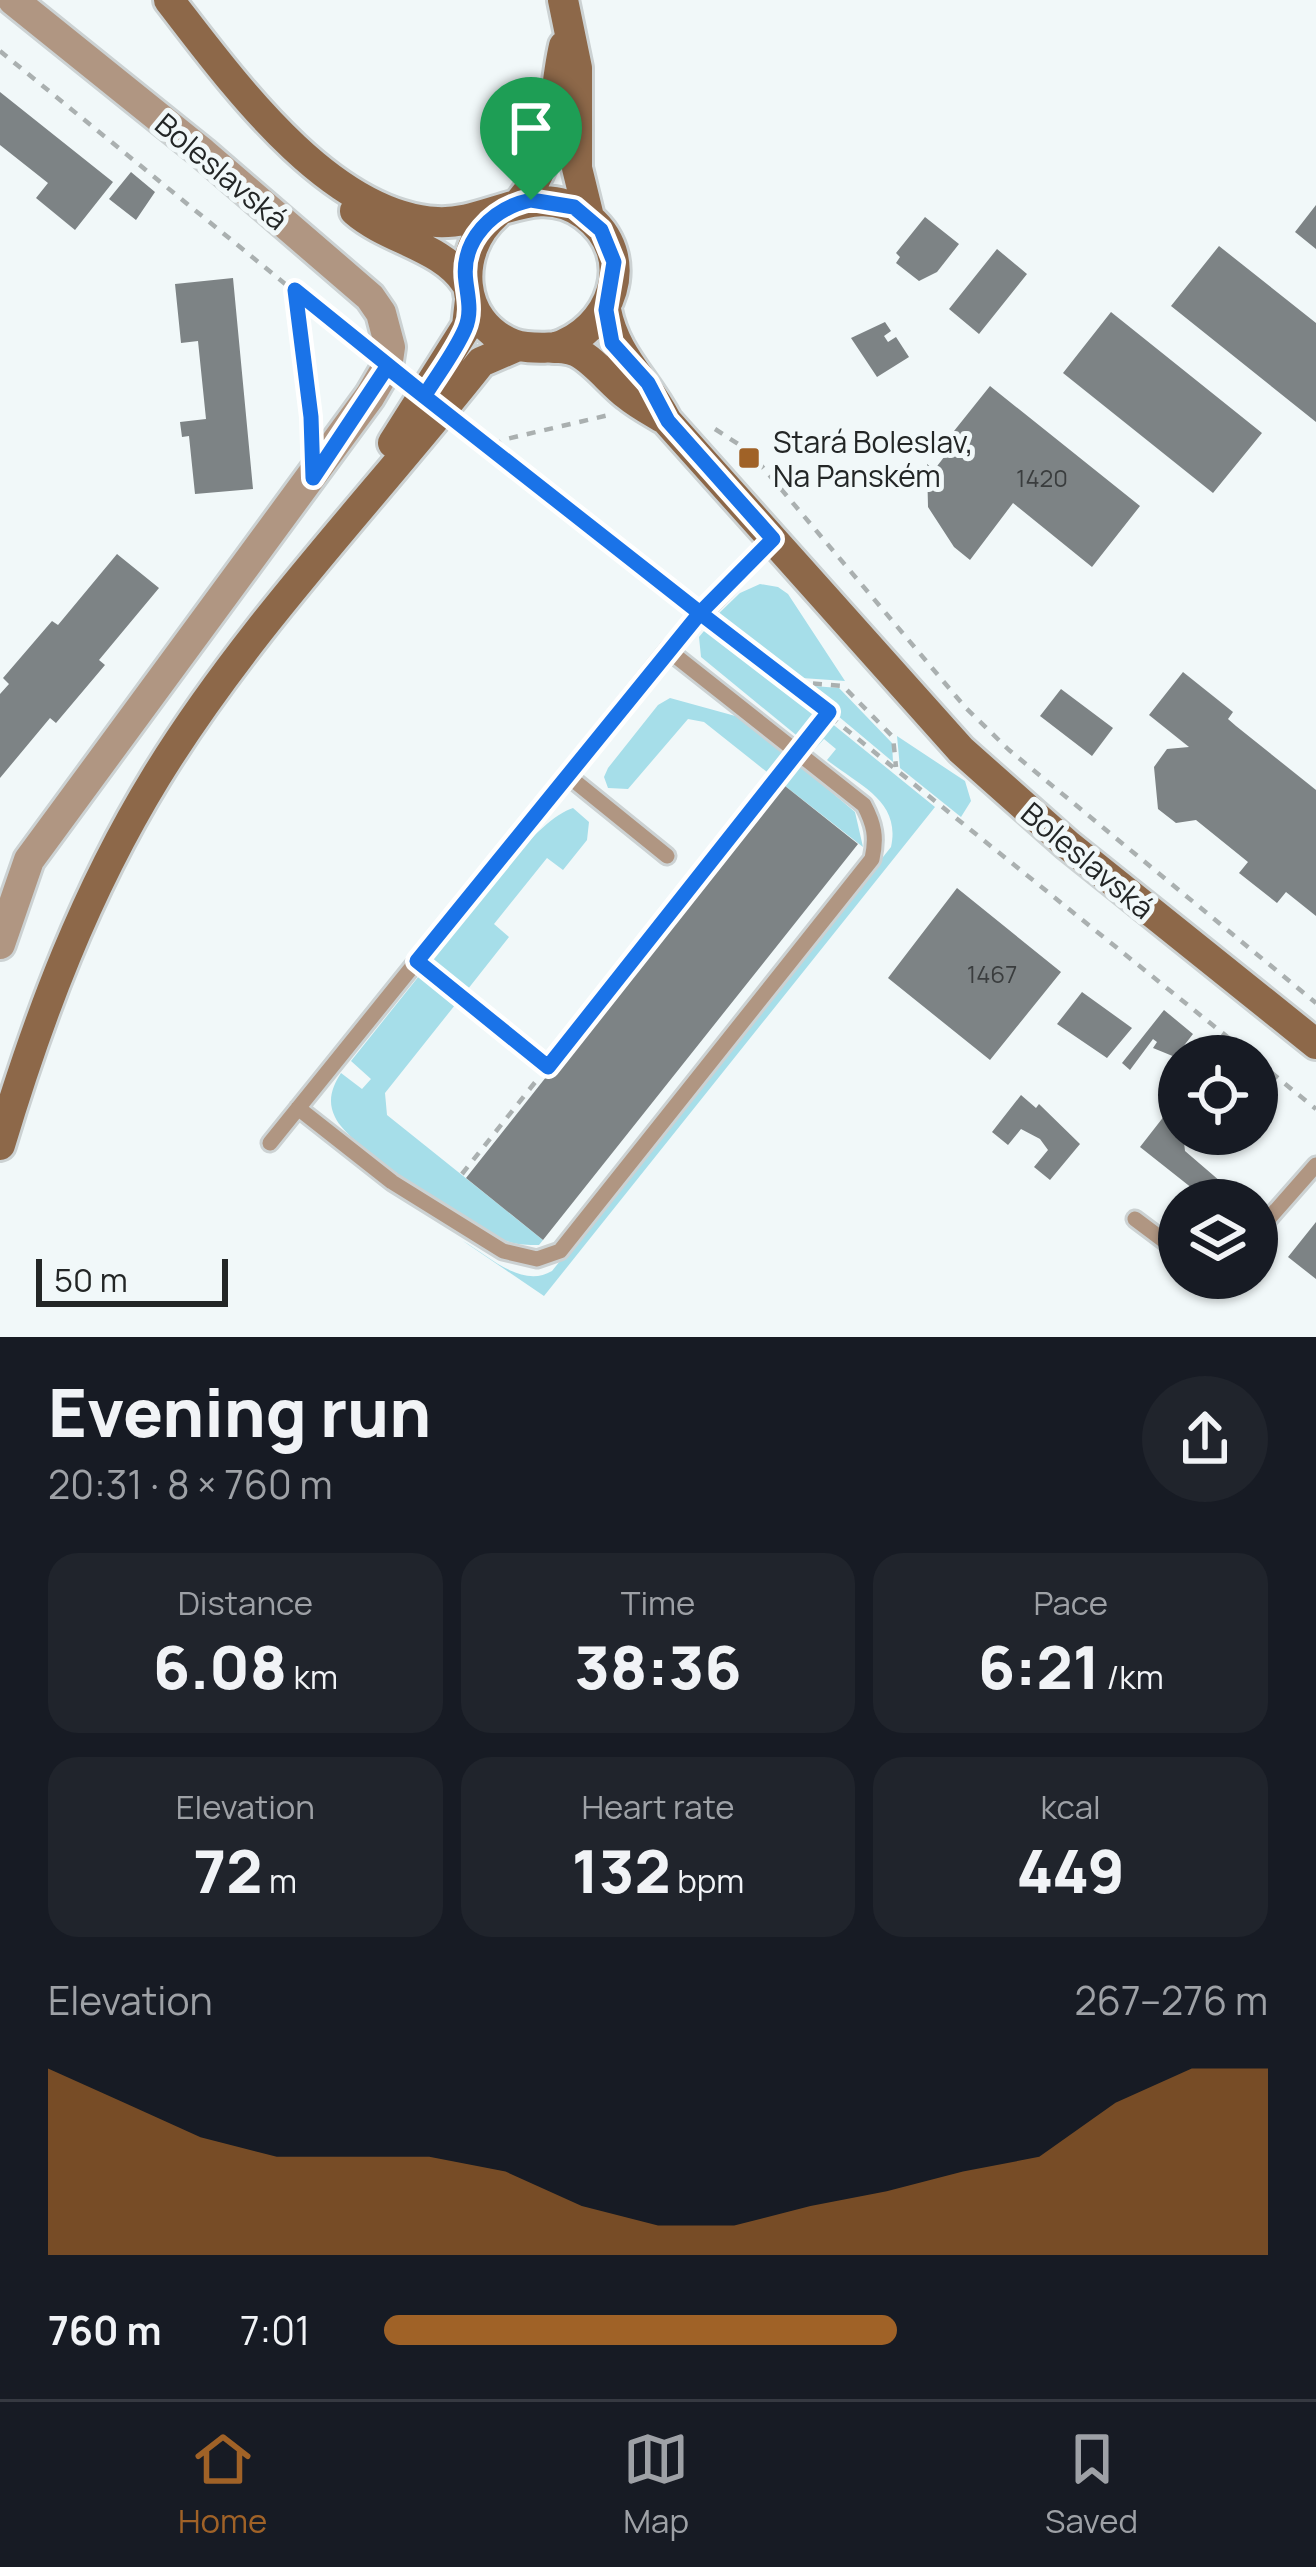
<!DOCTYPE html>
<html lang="en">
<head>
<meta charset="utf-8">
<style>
	:root { --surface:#171b24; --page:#20242c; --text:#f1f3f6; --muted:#9ea1a6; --line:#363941; --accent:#a06227 }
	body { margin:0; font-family:Manrope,sans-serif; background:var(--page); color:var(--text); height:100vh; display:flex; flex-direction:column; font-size:45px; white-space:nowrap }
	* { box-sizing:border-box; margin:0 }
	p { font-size:39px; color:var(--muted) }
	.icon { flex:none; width:66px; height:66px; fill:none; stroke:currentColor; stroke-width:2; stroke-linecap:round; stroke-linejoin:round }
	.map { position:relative; height:1337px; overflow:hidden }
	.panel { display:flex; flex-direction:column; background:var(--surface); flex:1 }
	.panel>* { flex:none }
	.tools { position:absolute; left:1158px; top:1035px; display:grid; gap:24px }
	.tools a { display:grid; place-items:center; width:120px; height:120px; border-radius:50%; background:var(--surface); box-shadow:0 3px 9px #0004; font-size:60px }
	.scale { position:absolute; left:36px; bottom:30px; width:192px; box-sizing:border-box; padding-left:12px; border:6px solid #232626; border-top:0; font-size:33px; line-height:42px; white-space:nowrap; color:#232626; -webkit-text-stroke:9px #f1f8f9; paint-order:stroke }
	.pin { position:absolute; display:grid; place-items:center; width:102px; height:102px; color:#fff; margin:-123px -51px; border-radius:50% 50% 50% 0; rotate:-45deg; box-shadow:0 0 12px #0007 }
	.pin .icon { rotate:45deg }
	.round { display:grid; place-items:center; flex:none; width:126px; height:126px; border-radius:63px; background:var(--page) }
	.headline { display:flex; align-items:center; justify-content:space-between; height:204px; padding:0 48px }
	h1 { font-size:66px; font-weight:800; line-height:90px }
	.stats { display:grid; grid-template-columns:repeat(3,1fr); gap:18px; height:204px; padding:12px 48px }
	.stats div { display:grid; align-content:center; border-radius:30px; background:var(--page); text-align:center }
	.stats b { font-size:60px; font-weight:800 }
	.stats small { font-size:33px; font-weight:400 }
	.stats p { font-size:33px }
	.chart { height:336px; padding:24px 48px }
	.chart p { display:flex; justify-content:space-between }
	.chart svg { width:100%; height:216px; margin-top:12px; fill:var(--accent); opacity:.7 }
	ul { padding:0 48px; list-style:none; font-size:39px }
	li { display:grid; grid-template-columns:192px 144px 1fr; align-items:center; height:90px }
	li i { height:30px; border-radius:15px; background:var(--accent) }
	.menu { display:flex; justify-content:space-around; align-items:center; height:168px; border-top:3px solid var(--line); background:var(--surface); font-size:33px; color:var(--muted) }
	.menu a { display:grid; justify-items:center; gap:6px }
	.menu .selected { color:var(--accent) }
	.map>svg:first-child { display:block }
	.green { fill:#a6dee9 }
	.building { fill:#7d8385 }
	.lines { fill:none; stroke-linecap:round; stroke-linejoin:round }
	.service-casing { stroke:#ccd2d3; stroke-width:21 }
	.minor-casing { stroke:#ccd2d3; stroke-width:36 }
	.secondary-casing { stroke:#ccd2d3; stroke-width:36 }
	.path { stroke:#aab0b0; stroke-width:4.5; stroke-dasharray:9 9; stroke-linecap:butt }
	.service { stroke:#b09682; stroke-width:15 }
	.minor { stroke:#b09682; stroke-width:30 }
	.secondary { stroke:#8d6849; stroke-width:30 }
	.route-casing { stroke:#fff; stroke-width:24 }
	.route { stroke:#1a73e8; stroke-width:15 }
	.poi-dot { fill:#a06227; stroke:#f1f8f9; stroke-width:4.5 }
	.labels { text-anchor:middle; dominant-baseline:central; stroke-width:10; stroke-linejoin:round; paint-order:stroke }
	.number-label { font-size:24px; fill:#3a3d3e }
	.street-label { font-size:30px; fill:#232626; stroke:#f1f8f9 }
	.poi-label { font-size:30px; fill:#232626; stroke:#f1f8f9; text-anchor:start }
</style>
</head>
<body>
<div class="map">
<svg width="1316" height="1337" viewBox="0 0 1316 1337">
	<rect width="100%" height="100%" fill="#f1f8f9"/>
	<path class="green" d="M 760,584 L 778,587 L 788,594 L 845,681 L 787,677 L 714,618 L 740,593 Z
		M 709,625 L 820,714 L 801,739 L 701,657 L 699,637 Z
		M 801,685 L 839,688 L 892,743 L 893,762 Z
		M 670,698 L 739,717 L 788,756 L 772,776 L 704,722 L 688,719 L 628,789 L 608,788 L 604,777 L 608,768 L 658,705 Z
		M 830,722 L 935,807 L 544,1296 L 463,1241 C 489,1256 522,1289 552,1271 L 891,847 C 901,801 860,786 827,760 L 836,749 L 824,739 L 814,750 L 810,747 Z
		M 897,736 L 965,781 L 971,801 L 961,817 L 900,768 Z
		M 796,762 L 855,812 L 863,847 L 780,782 Z
		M 573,808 L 589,822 L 587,840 L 563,870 L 547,858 L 494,924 L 509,937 L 464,994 L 428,965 C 456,929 533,820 573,808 Z
		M 423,971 L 459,1000 L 385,1093 L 387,1115 L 543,1240 L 539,1245 C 526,1245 514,1245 502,1239 C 469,1222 348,1147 335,1117 C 327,1101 332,1087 341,1073 L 362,1089 L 371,1079 L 351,1061 Z"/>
	<path class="building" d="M 0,92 L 113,182 L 75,230 L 36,198 L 48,183 L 0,145 Z
		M 131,172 L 155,192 L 136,220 L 109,199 Z
		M 1316,205 L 1316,249 L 1295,232 Z
		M 925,217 L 959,244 L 937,272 L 919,281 L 896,263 L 900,257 L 896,253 Z
		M 1219,246 L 1316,323 L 1316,422 L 1171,306 Z
		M 997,249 L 1027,274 L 979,334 L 949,309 Z
		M 233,278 L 253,489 L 195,494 L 189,436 L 182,437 L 180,422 L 206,419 L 198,341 L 181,343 L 175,284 Z
		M 1111,312 L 1262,433 L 1213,493 L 1063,373 Z
		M 885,322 L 891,331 L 884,336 L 888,342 L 896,337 L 909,357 L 877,377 L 851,338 Z
		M 990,386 L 1140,506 L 1092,567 L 1013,503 L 970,560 L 954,547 L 928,507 L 927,464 L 934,470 L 948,452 L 942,446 Z
		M 117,554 L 159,588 L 99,660 L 105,665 L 56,723 L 50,718 L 0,778 L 0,694 L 9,684 L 3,678 L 52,621 L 58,625 Z
		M 1183,672 L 1233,712 L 1228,719 L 1236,726 L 1316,790 L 1316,916 L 1286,892 L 1277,903 L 1239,873 L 1248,862 L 1196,820 L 1176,823 L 1158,809 L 1154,767 L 1167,749 L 1189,747 L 1149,715 Z
		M 1061,689 L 1113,728 L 1092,756 L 1040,716 Z
		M 780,782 L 858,844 L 543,1240 L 466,1178 Z
		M 957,888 L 1061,972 L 990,1060 L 888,978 Z
		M 1082,992 L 1132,1028 L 1107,1058 L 1057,1024 Z
		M 1164,1010 L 1193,1034 L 1175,1057 L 1153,1048 L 1157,1042 L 1153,1039 L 1130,1070 L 1122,1063 Z
		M 1021,1095 L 1036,1108 L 1039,1104 L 1080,1144 L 1050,1180 L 1034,1167 L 1048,1150 L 1040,1139 L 1021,1129 L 1008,1145 L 992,1132 Z
		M 1179,1097 L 1179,1134 L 1183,1134 L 1185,1151 L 1242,1200 L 1207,1200 L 1140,1147 Z
		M 1316,1222 L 1316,1279 L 1288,1257 Z"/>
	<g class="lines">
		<g class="service-casing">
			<path id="service" d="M 567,775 L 667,856
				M 298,1108 L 392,1182 L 503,1251 L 537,1259 L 560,1251 L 872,859 C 877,837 874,824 864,805 L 668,650
				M 270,1143 L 668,650 L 773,539
				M 1135,1219 L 1179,1252
				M 1257,1232 L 1316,1165
				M 1212,1278 L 1216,1278"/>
		</g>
		<g class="minor-casing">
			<path id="minor" d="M 0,944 L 29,860 L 370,396 L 387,367 L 390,347 L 381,313 L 370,297 L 203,153 L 13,0"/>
		</g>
		<g class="secondary-casing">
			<path id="secondary" d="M 169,0 C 231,80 328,216 437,222 C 489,225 537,179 585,215 C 640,256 612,331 553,348
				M 563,0 L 577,68 L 577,168 L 589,217
				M 519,203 C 559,158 551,102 564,46
				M 355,211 C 388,240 442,246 466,283
				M 496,214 C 454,251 457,322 513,344 C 534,352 558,343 577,352 C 595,361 611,383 627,395 C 639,405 653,412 666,420
				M 606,310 C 615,356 645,379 667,421 L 961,750 L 1068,845 L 1316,1044
				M 393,443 L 467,326 L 470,300
				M 0,1145 C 39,1015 85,893 156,777 C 248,627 372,500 481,362 L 518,346"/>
		</g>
		<path class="path" d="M 0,51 L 360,345
			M 295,290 L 311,428
			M 464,425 L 685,601
			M 715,429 L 749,451 L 965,707 L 1009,750 L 1316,1003
			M 494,447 L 502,440 L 609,415
			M 718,626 L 1251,1056
			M 795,682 L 843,686 L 893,737 L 896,767
			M 809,738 L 828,714
			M 431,972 L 548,1067
			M 1257,1061 L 1316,1109
			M 462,1174 L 787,766"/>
		<use href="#service" class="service"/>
		<use href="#minor" class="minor"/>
		<use href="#secondary" class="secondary"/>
	</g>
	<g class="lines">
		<g class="route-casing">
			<path id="route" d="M 531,200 C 493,208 460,240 466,282 C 468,298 472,313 465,329 C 455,352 438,374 425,395 L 295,290 L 311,417 L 313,478 L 387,367 L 700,613 L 417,961 L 548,1067 L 829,712 L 700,613 L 773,539 L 668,421 L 648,383 L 612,343 L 606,310 L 614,262 L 601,230 L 574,207 L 531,200"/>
		</g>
		<use href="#route" class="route"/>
	</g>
	<rect class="poi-dot" x="737" y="446" width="24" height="24" rx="6"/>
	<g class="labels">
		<g class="number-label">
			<text x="1042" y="477">1420</text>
			<text x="992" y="973">1467</text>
		</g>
		<g class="street-label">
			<text transform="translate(222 171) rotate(40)">Boleslavská</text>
			<text transform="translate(1088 860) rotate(40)">Boleslavská</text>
		</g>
		<g class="poi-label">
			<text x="773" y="441">Stará Boleslav,<tspan x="773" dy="34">Na Panském</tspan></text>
		</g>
	</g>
</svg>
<div class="tools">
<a><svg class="icon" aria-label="locate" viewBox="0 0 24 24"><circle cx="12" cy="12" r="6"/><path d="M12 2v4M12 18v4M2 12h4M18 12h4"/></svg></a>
<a><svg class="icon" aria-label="layers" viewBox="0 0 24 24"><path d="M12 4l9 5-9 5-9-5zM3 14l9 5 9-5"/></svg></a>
</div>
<div class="scale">50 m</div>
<div class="pin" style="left:531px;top:200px;background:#1e9e55"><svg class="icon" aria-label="arrive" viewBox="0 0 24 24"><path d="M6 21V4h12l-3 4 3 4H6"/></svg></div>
</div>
<section class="panel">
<div class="headline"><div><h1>Evening run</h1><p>20:31 · 8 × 760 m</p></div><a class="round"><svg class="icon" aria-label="share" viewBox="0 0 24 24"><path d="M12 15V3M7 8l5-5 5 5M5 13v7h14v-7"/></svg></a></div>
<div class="stats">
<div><p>Distance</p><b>6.08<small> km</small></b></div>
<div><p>Time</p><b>38:36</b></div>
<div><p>Pace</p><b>6:21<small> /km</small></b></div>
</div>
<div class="stats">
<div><p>Elevation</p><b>72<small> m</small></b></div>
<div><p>Heart rate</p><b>132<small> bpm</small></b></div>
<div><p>kcal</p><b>449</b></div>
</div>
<div class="chart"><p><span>Elevation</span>267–276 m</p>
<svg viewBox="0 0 160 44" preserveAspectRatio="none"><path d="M0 44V6L10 13L20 20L30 24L40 24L50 24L60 27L70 34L80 38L90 38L100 34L110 31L120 27L130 24L140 13L150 6L160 6V44z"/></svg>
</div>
<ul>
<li><b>760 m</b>7:01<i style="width:58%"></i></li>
</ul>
</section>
<nav class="menu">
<a class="selected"><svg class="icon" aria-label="home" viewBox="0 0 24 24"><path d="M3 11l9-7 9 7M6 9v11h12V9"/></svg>Home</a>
<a><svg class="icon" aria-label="map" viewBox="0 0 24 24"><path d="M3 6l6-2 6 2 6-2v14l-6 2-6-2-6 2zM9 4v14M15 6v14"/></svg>Map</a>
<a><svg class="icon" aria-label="saved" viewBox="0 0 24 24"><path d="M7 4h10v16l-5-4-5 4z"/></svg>Saved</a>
</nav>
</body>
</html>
